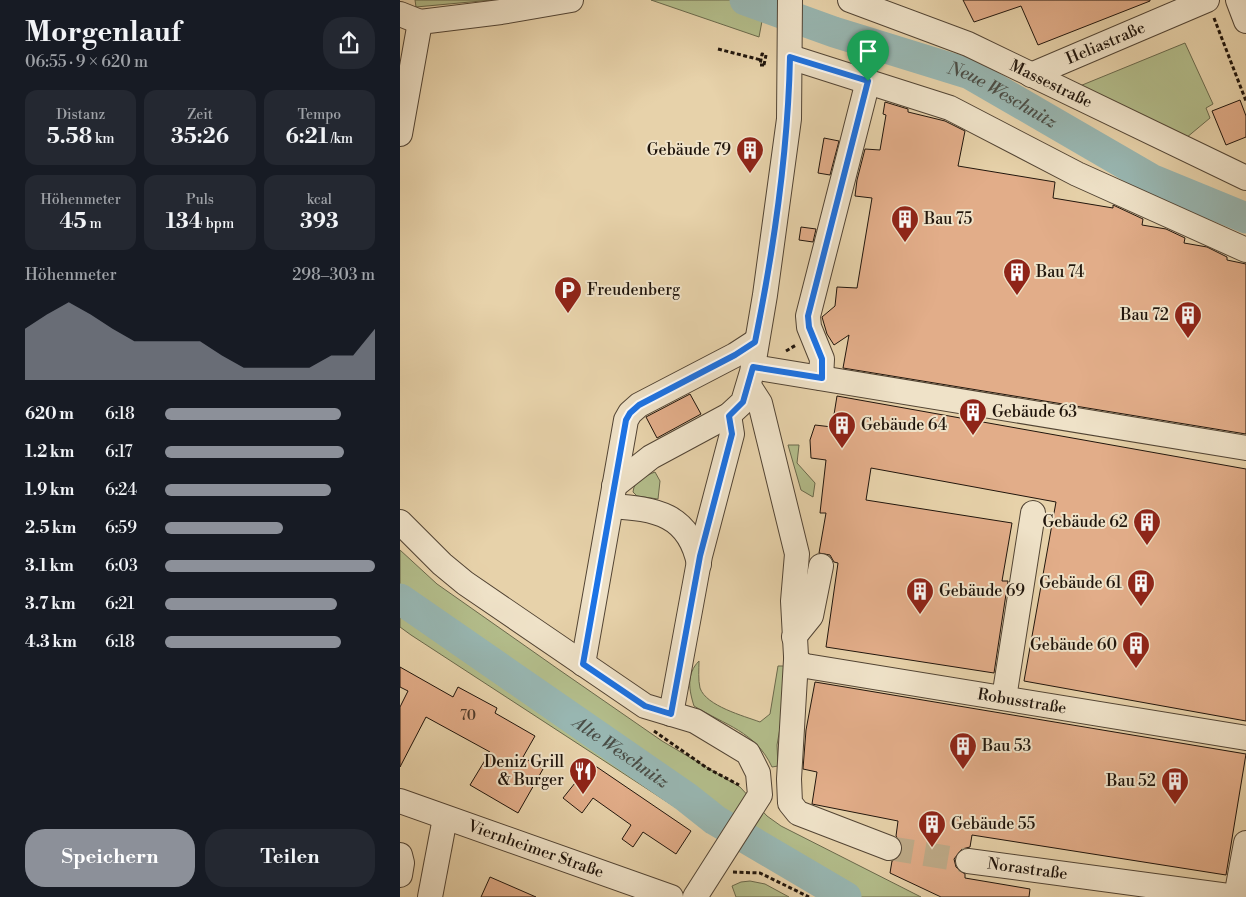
<!DOCTYPE html>
<html lang="de">
<head>
<meta charset="utf-8">
<style>
	:root { --surface:#171b24; --page:#242831; --text:#f1f3f6; --muted:#9ea1a6; --accent:#8c9099 }
	body { margin:0; font-family:"Libre Bodoni",serif; background:var(--page); color:var(--text); height:100vh; display:flex; flex-direction:column; font-size:19px; white-space:nowrap }
	* { box-sizing:border-box; margin:0 }
	p { font-size:16px; color:var(--muted) }
	.icon { flex:none; width:28px; height:28px; fill:none; stroke:currentColor; stroke-width:2; stroke-linecap:round; stroke-linejoin:round }
	.map { position:relative; flex:1; overflow:hidden }
	.side { display:flex; flex-direction:column; background:var(--surface); width:400px }
	.side>* { flex:none }
	.pin { position:absolute; display:grid; place-items:center; width:42px; height:42px; color:#fff; margin:-51px -21px; border-radius:50% 50% 50% 0; rotate:-45deg; box-shadow:0 0 5px #0007 }
	.pin .icon { rotate:45deg }
	.round { display:grid; place-items:center; flex:none; width:52px; height:52px; border-radius:20px; background:var(--page) }
	.head { display:flex; align-items:center; justify-content:space-between; height:85px; padding:0 25px }
	h1 { font-size:28px; font-weight:700; line-height:38px }
	.stats { display:grid; grid-template-columns:repeat(3,1fr); gap:8px; height:85px; padding:5px 25px }
	.stats div { display:grid; align-content:center; border-radius:12px; background:var(--page); text-align:center }
	.stats b { font-size:21px; font-weight:700 }
	.stats small { font-size:14px; font-weight:400 }
	.stats p { font-size:14px }
	.chart { height:140px; padding:10px 25px }
	.chart p { display:flex; justify-content:space-between }
	.chart svg { width:100%; height:90px; margin-top:5px; fill:var(--accent); opacity:.7 }
	.action { display:flex; gap:10px; margin-top:auto; padding:10px 25px }
	.action a { flex:1; height:58px; border-radius:20px; background:var(--accent); color:#fff; font-size:20px; font-weight:700; line-height:58px; text-align:center }
	.action a+a { background:var(--page); color:var(--text) }
	ul { padding:0 25px; list-style:none; font-size:16px }
	li { display:grid; grid-template-columns:80px 60px 1fr; align-items:center; height:38px }
	li i { height:12px; border-radius:6px; background:var(--accent) }
	main { display:flex; flex:1; min-height:0 }
	.map>svg:first-child { display:block }
	.green { fill:#b3bd8b; stroke:#6a694c }
	.lines { fill:none; stroke-linecap:round; stroke-linejoin:round }
	.river { stroke:#98b6b1; stroke-width:31 }
	.building { fill:#e2ad89; stroke:#20150c }
	.minor-tunnel { stroke:#bfac8a; stroke-width:24; stroke-dasharray:24 12; stroke-linecap:butt }
	.minor-casing { stroke:#524434; stroke-width:26 }
	.path { stroke:#20150c; stroke-width:3; stroke-dasharray:4 2.5; stroke-linecap:butt }
	.minor { stroke:#efe2c8; stroke-width:24 }
	.route-casing { stroke:#fff; stroke-width:10 }
	.route { stroke:#1a73e8; stroke-width:6 }
	.labels { text-anchor:middle; dominant-baseline:central; stroke-width:4; stroke-linejoin:round; paint-order:stroke }
	.number-label { font-size:14px; fill:#503b2b }
	.street-label { font-size:16px; fill:#20150c; stroke:#efe2c8 }
	.poi-label { font-size:16px; fill:#20150c; stroke:#efe2c8; text-anchor:start }
	.water-label { font-size:18px; font-style:italic; fill:#4a4d46; stroke:#efe2c8 }
</style>
</head>
<body>
<main>
<section class="side">
<div class="head"><div><h1>Morgenlauf</h1><p>06:55 · 9 × 620 m</p></div><a class="round"><svg class="icon" aria-label="share" viewBox="0 0 24 24"><path d="M12 15V3M7 8l5-5 5 5M5 13v7h14v-7"/></svg></a></div>
<div class="stats">
<div><p>Distanz</p><b>5.58<small> km</small></b></div>
<div><p>Zeit</p><b>35:26</b></div>
<div><p>Tempo</p><b>6:21<small> /km</small></b></div>
</div>
<div class="stats">
<div><p>Höhenmeter</p><b>45<small> m</small></b></div>
<div><p>Puls</p><b>134<small> bpm</small></b></div>
<div><p>kcal</p><b>393</b></div>
</div>
<div class="chart"><p><span>Höhenmeter</span>298–303 m</p>
<svg viewBox="0 0 160 44" preserveAspectRatio="none"><path d="M0 44V19L10 12L20 6L30 12L40 19L50 25L60 25L70 25L80 25L90 32L100 38L110 38L120 38L130 38L140 32L150 32L160 19V44z"/></svg>
</div>
<ul>
<li><b>620 m</b>6:18<i style="width:84%"></i></li>
<li><b>1.2 km</b>6:17<i style="width:85%"></i></li>
<li><b>1.9 km</b>6:24<i style="width:79%"></i></li>
<li><b>2.5 km</b>6:59<i style="width:56%"></i></li>
<li><b>3.1 km</b>6:03<i style="width:100%"></i></li>
<li><b>3.7 km</b>6:21<i style="width:82%"></i></li>
<li><b>4.3 km</b>6:18<i style="width:84%"></i></li>
</ul>
<div class="action"><a>Speichern</a><a>Teilen</a></div>
</section>
<div class="map">
<svg width="846" height="897" viewBox="0 0 846 897">
	<rect width="100%" height="100%" fill="#e7d2aa"/>
	<filter id="stains"><feTurbulence type="fractalNoise" baseFrequency=".004" numOctaves="4"/><feColorMatrix values="0 0 0 0 .2 0 0 0 0 .09 0 0 0 0 .02 0 0 0 .5 -.17"/></filter>
	<radialGradient id="worn" r=".72"><stop offset=".6" stop-color="#630" stop-opacity="0"/><stop offset="1" stop-color="#630" stop-opacity=".3"/></radialGradient>
	<path class="green" d="M 15,0 L 92,0 L 16,7 Z
		M 251,0 L 366,0 L 359,37 Z
		M 785,43 L 813,104 L 806,108 L 810,118 L 780,143 L 670,90 Z
		M 388,445 L 399,445 L 397,463 L 415,483 L 413,497 L 401,490 Z
		M 255,472 L 260,481 L 258,499 L 237,496 L 233,492 C 234,480 245,476 255,472 Z
		M 0,550 L 37,584 L 158,669 L 262,741 L 340,787 L 367,816 L 381,826 L 521,897 L 431,897 L 380,873 L 344,852 L 11,635 L 0,627 Z
		M 299,661 C 299,669 298,680 300,688 C 306,706 344,716 360,722 L 370,714 L 378,666 L 391,666 L 377,745 L 378,766 L 372,767 C 356,732 325,725 294,706 C 289,690 286,674 299,661 Z
		M 350,881 L 365,884 L 389,897 L 336,897 L 332,886 L 341,882 Z"/>
	<g class="lines">
		<g class="river">
			<path id="s1" d="M 345,0 L 434,32 L 570,74 L 751,179 L 846,218"/>
			<path id="s2" d="M 0,599 L 286,797 L 315,820 L 446,897"/>
		</g>
	</g>
	<path class="building" d="M 563,0 L 750,0 L 750,1 L 638,45 L 621,6 L 574,22 Z
		M 840,100 L 846,116 L 846,137 L 826,145 L 812,111 Z
		M 485,102 L 508,109 L 508,112 L 545,121 L 565,131 L 558,166 L 655,182 L 653,198 L 713,208 L 713,205 L 743,219 L 742,225 L 766,229 L 785,238 L 784,243 L 807,247 L 827,257 L 827,260 L 846,264 L 846,434 L 443,368 L 449,335 L 434,345 L 427,334 L 422,317 L 435,306 L 437,287 L 457,288 L 472,198 L 455,196 L 457,180 L 465,149 L 480,150 L 486,115 L 483,114 Z
		M 424,138 L 439,141 L 430,175 L 418,173 Z
		M 401,227 L 416,229 L 413,242 L 399,240 Z
		M 290,394 L 301,414 L 257,438 L 246,417 Z
		M 437,396 L 846,469 L 846,721 L 624,681 L 656,502 L 471,468 L 466,500 L 612,523 L 602,581 L 608,581 L 594,673 L 426,647 L 438,563 L 434,562 L 430,555 L 419,553 L 426,513 L 420,513 L 426,460 L 411,458 L 410,440 L 415,425 L 432,427 Z
		M 0,667 L 53,697 L 58,687 L 97,708 L 95,713 L 135,736 L 123,757 L 143,769 L 118,813 L 70,785 L 90,752 L 26,717 L 0,767 L 0,707 L 8,691 L 0,687 Z
		M 415,682 L 846,754 L 826,875 L 572,835 L 570,847 L 562,849 L 554,859 L 556,867 L 565,874 L 565,878 L 630,889 L 629,897 L 541,897 L 490,873 L 492,861 L 498,858 L 502,852 L 502,845 L 496,836 L 498,821 L 412,804 L 417,772 L 403,769 L 406,730 Z
		M 191,763 L 291,831 L 276,854 L 243,832 L 233,847 L 222,839 L 231,825 L 193,798 L 182,813 L 163,798 Z
		M 90,877 L 136,897 L 81,897 Z"/>
	<g class="lines">
		<path class="minor-tunnel" d="M 489,848 L 568,861"/>
		<g class="minor-casing">
			<g id="minor">
				<path id="s3" d="M 450,0 L 568,44 L 846,178"/>
				<path d="M 838,0 L 846,21"/>
				<path d="M 0,14 L 20,22"/>
				<path d="M 390,57 L 550,108 L 677,174 L 846,250"/>
				<path id="s4" d="M 631,75 L 807,0"/>
				<path d="M 0,134 L 20,22 L 101,12 L 171,0"/>
				<path d="M 353,367 L 846,448"/>
				<path d="M 421,378 L 422,359 L 409,327 L 408,316 L 468,81"/>
				<path id="s5" d="M 349,386 L 360,403 L 397,554 L 393,601 L 396,656 L 399,663 L 406,666 L 846,738"/>
				<path d="M 214,486 L 251,457 L 329,415 L 343,402 L 352,372 L 365,295 L 389,119 L 390,0"/>
				<path d="M 211,506 C 256,509 289,514 299,564"/>
				<path d="M 0,522 L 42,564 L 65,583 L 245,706 L 295,721 L 348,753 L 358,773 L 360,795 L 295,897"/>
				<path d="M 394,637 L 411,616 L 421,566"/>
				<path d="M 396,660 L 389,779 L 390,803 L 398,813 L 489,848"/>
				<path d="M 183,664 L 226,420 L 230,413 L 239,405 L 335,355 L 355,342"/>
				<path d="M 604,698 L 633,513"/>
				<path d="M 271,714 L 300,556 L 332,434 L 329,415"/>
				<path id="s6" d="M 0,801 L 271,897"/>
				<path d="M 0,855 L 2,863 L 0,875"/>
				<path id="s7" d="M 568,861 L 836,897"/>
				<path d="M 30,897 L 45,818"/>
				<path d="M 836,897 L 846,843"/>
			</g>
		</g>
		<path class="path" d="M 814,18 L 846,101
			M 318,49 L 361,60
			M 364,65 L 360,65 L 362,54 L 366,55
			M 364,65 L 366,55
			M 386,351 L 396,345
			M 254,731 L 307,768 L 339,785
			M 333,872 L 360,873 L 409,897"/>
		<use href="#minor" class="minor"/>
	</g>
	<g class="lines">
		<g class="route-casing">
			<path id="route" d="M 390,57 L 468,81 L 408,316 L 409,327 L 422,359 L 422,378 L 353,367 L 343,402 L 329,416 L 332,434 L 300,556 L 271,714 L 245,706 L 183,664 L 226,420 L 230,413 L 239,405 L 335,355 L 355,342 C 374,248 388,152 390,57 Z"/>
		</g>
		<use href="#route" class="route"/>
	</g>
	<defs>
		<g id="building-pin" transform="scale(1.4375)"><path d="M0 17L-7.5 6A9.5 9.5 0 1 1 7.5 6Z" fill="#8f2418" stroke="#efe2c8"/><path d="M-4-6H4V6H1V3H-1V6H-4ZM-2.5-4.3h1.7v1.8h-1.7ZM.8-4.3h1.7v1.8H.8ZM-2.5-1h1.7V.8h-1.7ZM.8-1h1.7V.8H.8Z" fill="#fff"/></g>
		<g id="parking-pin" transform="scale(1.4375)"><path d="M0 17L-7.5 6A9.5 9.5 0 1 1 7.5 6Z" fill="#8f2418" stroke="#efe2c8"/><path d="M-3.5-5.5H1a3.5 3.5 0 0 1 0 7H-1V5.5H-3.5ZM-1-3.4V-.6H.8a1.4 1.4 0 0 0 0-2.8Z" fill="#fff"/></g>
		<g id="restaurant-pin" transform="scale(1.4375)"><path d="M0 17L-7.5 6A9.5 9.5 0 1 1 7.5 6Z" fill="#8f2418" stroke="#efe2c8"/><path d="M-5-6h1v4h1v-4h1v4h1v-4h1v5L-1.5 .5V6h-2V.5L-5-1ZM5-6V6H3V1.5H1.5Q1.5-4 5-6Z" fill="#fff"/></g>
	</defs>
	<g fill-rule="evenodd">
		<use href="#building-pin" x="350" y="150"/>
		<use href="#building-pin" x="505" y="219"/>
		<use href="#building-pin" x="617" y="272"/>
		<use href="#parking-pin" x="168" y="290"/>
		<use href="#building-pin" x="788" y="315"/>
		<use href="#building-pin" x="573" y="412"/>
		<use href="#building-pin" x="442" y="425"/>
		<use href="#building-pin" x="747" y="522"/>
		<use href="#building-pin" x="741" y="583"/>
		<use href="#building-pin" x="520" y="591"/>
		<use href="#building-pin" x="736" y="645"/>
		<use href="#building-pin" x="563" y="746"/>
		<use href="#restaurant-pin" x="183" y="771"/>
		<use href="#building-pin" x="775" y="781"/>
		<use href="#building-pin" x="532" y="824"/>
	</g>
	<g class="labels">
		<g class="number-label">
			<text x="68" y="716">70</text>
		</g>
		<g class="street-label">
			<text stroke="none"><textPath href="#s4" startOffset="81">Heliastraße</textPath></text>
			<text stroke="none"><textPath href="#s3" startOffset="218">Massestraße</textPath></text>
			<text stroke="none"><textPath href="#s5" startOffset="512">Robusstraße</textPath></text>
			<text stroke="none"><textPath href="#s6" startOffset="144">Viernheimer Straße</textPath></text>
			<text stroke="none"><textPath href="#s7" startOffset="60">Norastraße</textPath></text>
		</g>
		<g class="poi-label">
			<text x="331" y="150" text-anchor="end">Gebäude 79</text>
			<text x="524" y="219">Bau 75</text>
			<text x="636" y="272">Bau 74</text>
			<text x="187" y="290">Freudenberg</text>
			<text x="769" y="315" text-anchor="end">Bau 72</text>
			<text x="592" y="412">Gebäude 63</text>
			<text x="461" y="425">Gebäude 64</text>
			<text x="728" y="522" text-anchor="end">Gebäude 62</text>
			<text x="722" y="583" text-anchor="end">Gebäude 61</text>
			<text x="539" y="591">Gebäude 69</text>
			<text x="717" y="645" text-anchor="end">Gebäude 60</text>
			<text x="582" y="746">Bau 53</text>
			<text x="164" y="762" text-anchor="end">Deniz Grill<tspan x="164" dy="18">&amp; Burger</tspan></text>
			<text x="756" y="781" text-anchor="end">Bau 52</text>
			<text x="551" y="824">Gebäude 55</text>
		</g>
		<g class="water-label">
			<text stroke="none"><textPath href="#s1" startOffset="275">Neue Weschnitz</textPath></text>
			<text stroke="none"><textPath href="#s2" startOffset="269">Alte Weschnitz</textPath></text>
		</g>
	</g>
	<rect width="100%" height="100%" filter="url(#stains)"/>
	<rect width="100%" height="100%" fill="url(#worn)"/>
</svg>
<div class="pin" style="left:468px;top:81px;background:#1e9e55"><svg class="icon" aria-label="arrive" viewBox="0 0 24 24"><path d="M6 21V4h12l-3 4 3 4H6"/></svg></div>
</div>
</main>
</body>
</html>
